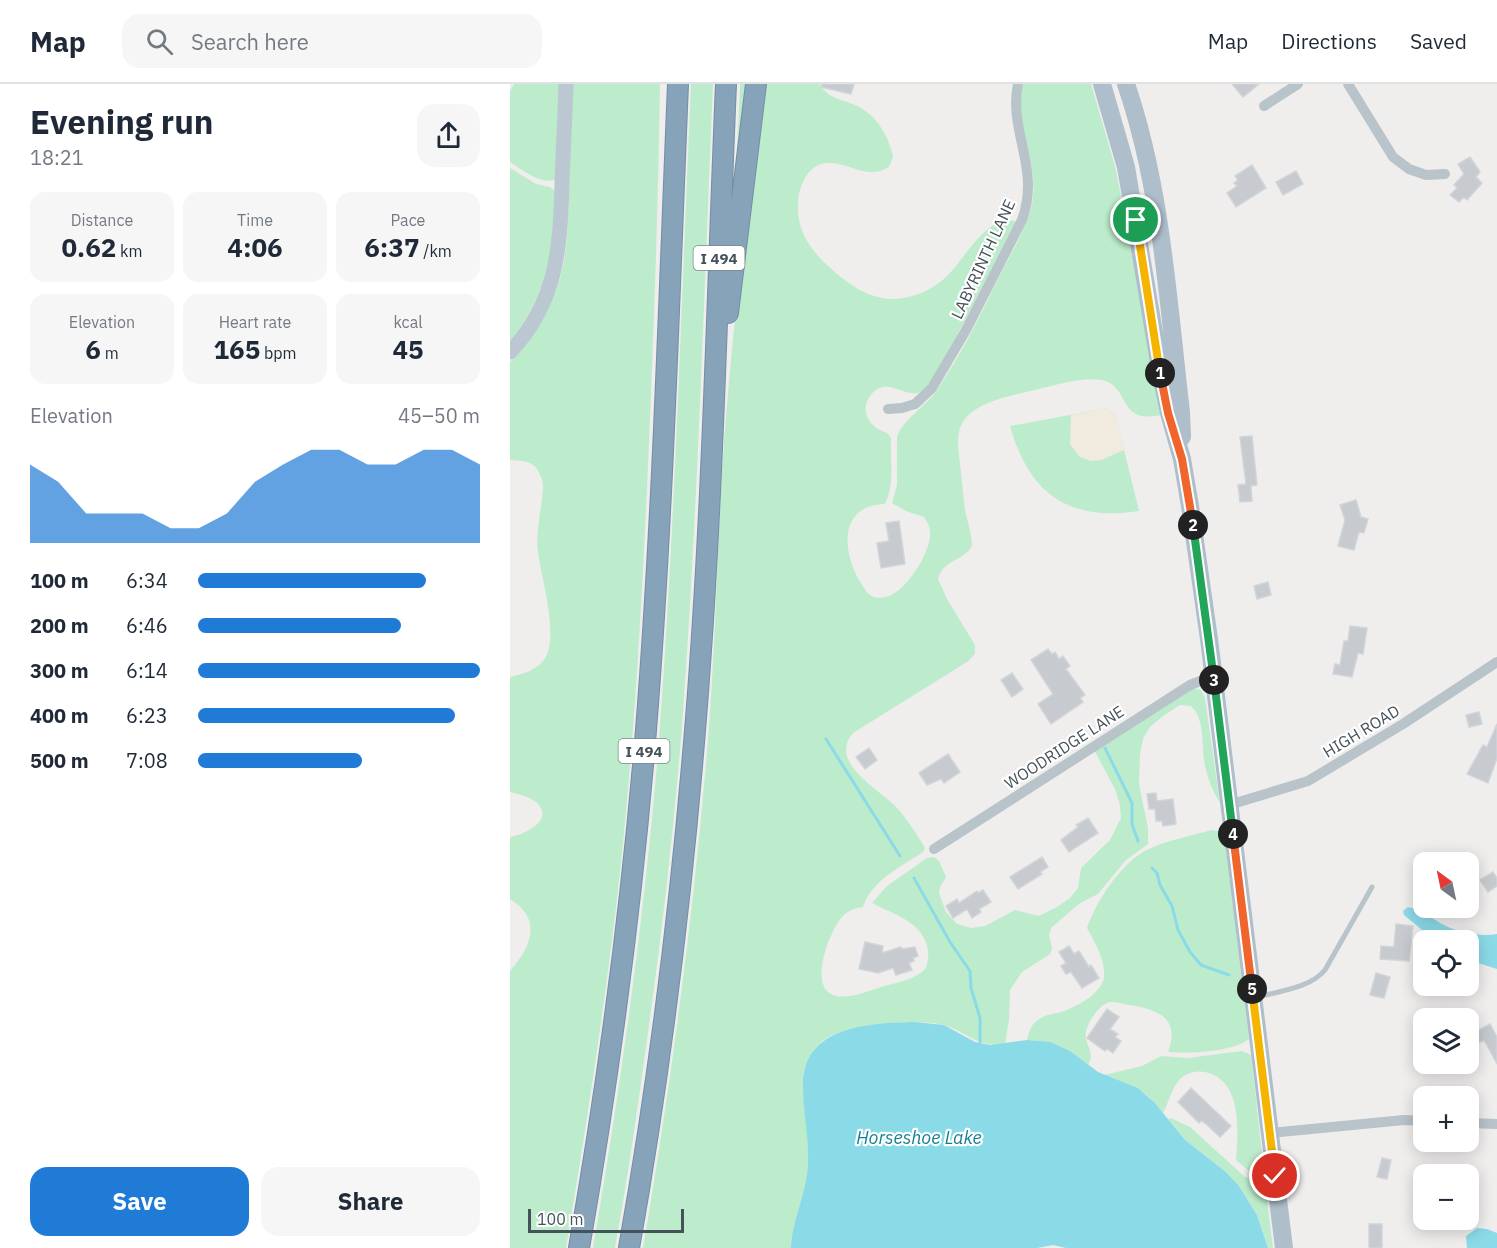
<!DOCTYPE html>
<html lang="en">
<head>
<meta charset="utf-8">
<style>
	:root { --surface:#fff; --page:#f6f6f7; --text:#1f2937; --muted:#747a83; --line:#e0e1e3; --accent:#207bd7 }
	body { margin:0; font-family:"IBM Plex Sans",sans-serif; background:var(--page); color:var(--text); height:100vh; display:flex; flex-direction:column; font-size:22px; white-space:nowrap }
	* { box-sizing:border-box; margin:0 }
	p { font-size:20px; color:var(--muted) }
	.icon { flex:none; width:33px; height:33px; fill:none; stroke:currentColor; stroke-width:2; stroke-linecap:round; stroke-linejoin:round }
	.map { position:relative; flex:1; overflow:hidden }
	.details { display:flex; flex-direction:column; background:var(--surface); width:510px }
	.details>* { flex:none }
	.needle { width:39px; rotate:327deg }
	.tools { position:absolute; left:903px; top:768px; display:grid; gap:12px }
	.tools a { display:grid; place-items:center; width:66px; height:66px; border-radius:12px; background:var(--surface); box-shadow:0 3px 15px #0003; font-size:30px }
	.scale { position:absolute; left:18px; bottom:15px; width:156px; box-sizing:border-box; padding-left:6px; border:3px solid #46525a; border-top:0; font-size:16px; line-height:21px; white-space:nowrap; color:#46525a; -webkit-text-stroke:4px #fff; paint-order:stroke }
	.pin { position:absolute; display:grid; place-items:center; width:51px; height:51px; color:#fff; margin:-26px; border:3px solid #fff; border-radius:50%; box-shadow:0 2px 6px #0007 }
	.km { position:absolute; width:30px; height:30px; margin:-15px; border-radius:50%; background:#222; color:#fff; font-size:16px; line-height:30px; text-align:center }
	.round { display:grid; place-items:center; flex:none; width:63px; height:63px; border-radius:18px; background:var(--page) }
	.overview { display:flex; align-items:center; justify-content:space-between; height:102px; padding:0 30px }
	h1 { font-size:33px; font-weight:800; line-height:45px }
	.figures { display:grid; grid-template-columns:repeat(3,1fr); gap:9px; height:102px; padding:6px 30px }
	.figures div { display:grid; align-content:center; border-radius:15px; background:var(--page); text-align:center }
	.figures b { font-size:26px; font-weight:800 }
	.figures small { font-size:16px; font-weight:400 }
	.figures p { font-size:16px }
	.chart { height:168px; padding:12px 30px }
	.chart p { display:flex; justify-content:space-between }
	.chart svg { width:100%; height:108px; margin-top:6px; fill:var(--accent); opacity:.7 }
	.action { display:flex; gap:12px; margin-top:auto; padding:12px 30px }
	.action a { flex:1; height:69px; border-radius:18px; background:var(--accent); color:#fff; font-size:24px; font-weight:800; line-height:69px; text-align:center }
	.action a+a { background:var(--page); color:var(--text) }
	ul { padding:0 30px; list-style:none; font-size:20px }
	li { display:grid; grid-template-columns:96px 72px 1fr; align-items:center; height:45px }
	li i { height:15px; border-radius:8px; background:var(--accent) }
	header { display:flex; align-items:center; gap:36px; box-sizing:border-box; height:84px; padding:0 30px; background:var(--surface); border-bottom:2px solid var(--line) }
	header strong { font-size:28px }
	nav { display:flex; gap:33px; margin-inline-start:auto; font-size:21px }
	.search { width:420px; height:54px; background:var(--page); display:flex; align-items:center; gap:15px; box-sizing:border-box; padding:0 21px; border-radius:18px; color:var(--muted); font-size:22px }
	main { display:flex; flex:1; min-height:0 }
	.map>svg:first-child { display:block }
	.green { fill:#bdeccc }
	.sand { fill:#f1eade }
	.water { fill:#8bdae8 }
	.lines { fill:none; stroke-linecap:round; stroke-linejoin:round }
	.stream { stroke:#8bdae8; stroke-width:3 }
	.building { fill:#c7cbd0; stroke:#d1d4d9; stroke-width:1.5 }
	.highway-casing { stroke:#728ea6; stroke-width:22 }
	.lane { stroke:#b9c3ca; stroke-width:5 }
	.street { stroke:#b9c3ca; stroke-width:10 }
	.secondary { stroke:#bbc7d1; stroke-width:15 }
	.primary { stroke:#aebecb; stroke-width:18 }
	.highway { stroke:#87a3ba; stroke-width:20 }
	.split-1-casing { stroke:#fff; stroke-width:12 }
	.split-2-casing { stroke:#fff; stroke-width:12 }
	.split-3-casing { stroke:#fff; stroke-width:12 }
	.split-4-casing { stroke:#fff; stroke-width:12 }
	.split-5-casing { stroke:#fff; stroke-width:12 }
	.split-6-casing { stroke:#fff; stroke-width:12 }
	.split-1 { stroke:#f5b400; stroke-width:8 }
	.split-2 { stroke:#f0652b; stroke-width:8 }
	.split-3 { stroke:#22a559; stroke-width:8 }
	.split-4 { stroke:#22a559; stroke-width:8 }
	.split-5 { stroke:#f0652b; stroke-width:8 }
	.split-6 { stroke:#f5b400; stroke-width:8 }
	.labels { text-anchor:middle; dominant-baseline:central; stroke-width:4.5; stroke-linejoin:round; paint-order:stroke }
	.shield { fill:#fff; stroke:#7e868c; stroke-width:1.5 }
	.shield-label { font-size:15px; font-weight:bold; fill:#46525a }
	.street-label { font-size:16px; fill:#46525a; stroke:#fff }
	.water-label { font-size:18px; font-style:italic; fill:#128093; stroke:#fff }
</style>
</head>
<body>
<header>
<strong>Map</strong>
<div class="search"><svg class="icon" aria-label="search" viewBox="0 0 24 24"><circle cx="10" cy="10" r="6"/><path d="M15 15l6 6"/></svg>Search here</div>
<nav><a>Map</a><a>Directions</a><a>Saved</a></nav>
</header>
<main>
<section class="details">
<div class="overview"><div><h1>Evening run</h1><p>18:21</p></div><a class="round"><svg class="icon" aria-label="share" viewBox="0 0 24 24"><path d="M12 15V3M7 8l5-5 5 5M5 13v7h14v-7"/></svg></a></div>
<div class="figures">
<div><p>Distance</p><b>0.62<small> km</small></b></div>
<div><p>Time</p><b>4:06</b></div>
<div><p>Pace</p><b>6:37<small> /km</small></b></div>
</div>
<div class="figures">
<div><p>Elevation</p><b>6<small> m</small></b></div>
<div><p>Heart rate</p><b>165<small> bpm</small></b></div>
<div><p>kcal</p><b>45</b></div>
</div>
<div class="chart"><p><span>Elevation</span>45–50 m</p>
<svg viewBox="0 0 160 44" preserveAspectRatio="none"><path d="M0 44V12L10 19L20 32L30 32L40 32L50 38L60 38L70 32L80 19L90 12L100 6L110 6L120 12L130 12L140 6L150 6L160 12V44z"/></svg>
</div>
<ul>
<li><b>100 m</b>6:34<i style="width:81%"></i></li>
<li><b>200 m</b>6:46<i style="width:72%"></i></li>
<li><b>300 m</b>6:14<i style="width:100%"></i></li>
<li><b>400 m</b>6:23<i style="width:91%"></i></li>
<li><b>500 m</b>7:08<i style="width:58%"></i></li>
</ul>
<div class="action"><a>Save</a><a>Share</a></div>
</section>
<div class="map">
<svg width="987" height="1164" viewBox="0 0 987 1164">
	<rect width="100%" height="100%" fill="#f0eded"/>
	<path class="green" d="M 4,0 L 49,0 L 45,96 C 29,100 13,86 0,78 L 0,7 Z
		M 63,0 L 150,0 C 148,135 143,270 137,405 C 130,556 121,707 102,856 C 89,959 73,1062 56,1164 L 0,1164 L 0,887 C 21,863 33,835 0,815 L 0,753 C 13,751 45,737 27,719 C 21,713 8,710 0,708 L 0,593 C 12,590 25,587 33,577 C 51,556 31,494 28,468 C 25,445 33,422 33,399 C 27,378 20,377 0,376 L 0,278 C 19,257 35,236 45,209 C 58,176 58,140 59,105 C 60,70 62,35 63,0 Z
		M 181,0 L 203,0 C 194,209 188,419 173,628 C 165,735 153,842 138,949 C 128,1021 118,1093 105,1164 L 83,1164 C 111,1000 134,835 148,669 C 165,446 171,223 181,0 Z
		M 230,0 L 239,0 L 230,69 L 227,69 Z
		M 252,0 L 310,0 C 318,15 331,15 345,21 C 366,30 379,52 383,73 L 379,83 C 357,96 342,80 321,79 C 297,77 287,105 288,125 C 288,144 297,160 310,174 C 332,196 360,220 393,214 C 410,211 425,204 437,192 C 456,174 475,131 506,137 C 482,184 459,231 433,276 C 427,285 421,301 412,307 C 396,317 377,290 361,311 C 348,327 360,344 377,349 L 381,354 C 380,376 385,400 375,420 C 329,421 332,466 349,496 C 353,502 357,511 364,513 C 385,519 404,491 412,476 C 419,461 425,447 414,433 L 396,427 L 382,419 L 387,401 L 387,353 C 391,338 415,322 425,309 C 451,271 471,230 491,189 C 501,170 512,151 519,131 C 535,85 502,42 513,0 L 581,0 L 606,86 L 651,331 C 610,340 620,309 598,298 C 581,290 543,302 525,306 C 501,312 455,318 449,348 C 447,358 449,370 450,380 C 452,395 453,411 455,426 C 457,437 462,450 462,462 C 454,477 432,476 428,495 L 437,515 L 465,561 L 465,570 L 457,578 L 343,649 C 317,680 372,706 388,725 C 396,734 409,753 415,764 L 413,768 C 392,782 361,797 353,823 C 345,824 339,826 333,832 C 320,845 298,902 323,911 C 337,916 355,908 368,904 C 383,899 404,897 415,885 C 419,877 419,870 417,862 C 411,837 382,830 362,819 L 377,802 L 417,774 L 424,773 L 429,777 L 436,793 L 430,803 L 429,809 L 436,828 L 447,840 L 461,844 L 475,842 L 505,826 L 529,832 L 547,823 L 560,814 L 568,804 L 571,784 L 600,756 L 611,734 L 610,721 L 605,705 L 584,666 L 683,604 L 691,606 L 695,614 L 710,719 C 703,708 698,695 695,682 C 691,664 696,636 681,622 L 670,621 L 653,632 L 640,643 L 633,655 L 630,670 L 629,700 L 638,744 L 638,760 L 616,776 L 588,810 L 570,819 L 541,844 L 539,851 L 542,864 L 540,870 L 512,888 L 500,906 L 499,936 L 495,960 C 465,964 456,946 430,940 C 405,935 334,940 314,956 C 303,964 295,978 293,991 C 292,1022 300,1052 298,1083 C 296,1111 282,1136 281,1164 L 133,1164 C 161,1000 183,834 197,668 C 206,561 207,453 215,345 C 224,230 238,115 252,0 Z
		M 0,84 L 26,100 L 40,103 L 45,107 C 43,167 39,208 0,257 Z
		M 597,324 L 605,329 L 629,427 C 559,438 519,410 500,342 Z
		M 701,746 L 714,748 L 739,955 C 724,968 677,970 658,968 C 671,934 647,925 619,921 C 606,919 599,914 589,925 C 582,932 574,945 576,955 C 579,966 584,970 578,981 C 558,966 542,957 517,956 C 519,948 521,940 528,936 C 535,930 546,930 554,927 C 570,921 597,907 594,887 C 593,872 584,857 577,844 C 587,816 612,777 639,765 C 658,756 681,752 701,746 Z
		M 732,967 L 741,971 L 754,1087 L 748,1090 L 739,1087 L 726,1076 C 728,1048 733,996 695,988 C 686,986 676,989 670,995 C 661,1005 659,1018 653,1029 L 639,1013 L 628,1004 L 594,991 L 632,982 L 651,972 L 678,974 Z
		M 661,1034 L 680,1043 L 735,1093 L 755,1100 L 763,1164 L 758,1164 L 747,1131 L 729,1102 L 716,1088 L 675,1056 L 658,1035 Z"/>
	<path class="sand" d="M 597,324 L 605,329 L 614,366 L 591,376 L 581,377 L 570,373 L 560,360 L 561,331 Z"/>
	<path class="water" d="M 898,823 C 912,825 923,836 936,842 C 950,849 972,853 987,850 L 987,885 L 959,876 L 958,856 L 924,856 L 894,831 L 893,827 Z
		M 405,938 L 434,941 L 465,958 L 480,961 L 517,956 L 540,958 L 560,967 L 588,988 L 628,1004 L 644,1018 L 675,1056 L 716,1088 L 729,1102 L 747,1131 L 758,1164 L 556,1164 L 543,1161 L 527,1164 L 281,1164 C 282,1135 297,1109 298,1079 C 299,1053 293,1028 293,1002 C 292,942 359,939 405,938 Z
		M 967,1144 L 977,1145 L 987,1149 L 987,1164 L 957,1164 L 956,1152 Z"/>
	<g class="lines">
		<path class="stream" d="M 316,655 L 390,772
			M 595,664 L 622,719 L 622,740 L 628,757
			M 642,784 L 647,789 L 650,801 L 662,822 L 668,846 L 680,868 L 691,881 L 719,891
			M 404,794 L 440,858 L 460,887 L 461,904 L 470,934 L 470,959"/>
	</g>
	<path class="building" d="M 312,0 L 344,0 L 341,10 L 311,3 Z
		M 722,0 L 749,0 L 733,13 Z
		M 960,73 L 970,88 L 966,93 L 972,99 L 957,116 L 954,113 L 949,118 L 940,111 L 947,104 L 944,101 L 954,90 L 948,80 Z
		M 742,81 L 756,104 L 726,123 L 717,109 L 727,102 L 724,99 L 728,96 L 725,92 Z
		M 786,87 L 793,100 L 773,111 L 766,98 Z
		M 742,352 L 747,401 L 741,402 L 742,417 L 730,418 L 728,401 L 736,400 L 730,353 Z
		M 846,416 L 851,433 L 858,435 L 854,449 L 849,448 L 844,466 L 828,462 L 835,436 L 830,421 Z
		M 389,437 L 395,480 L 371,484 L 367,459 L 379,457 L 376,439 Z
		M 758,498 L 761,511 L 747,515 L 744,502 Z
		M 840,542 L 857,544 L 853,570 L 848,569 L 842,593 L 823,590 L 825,580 L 830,581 L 834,557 L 838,557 Z
		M 538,565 L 542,570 L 545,568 L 549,575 L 553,572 L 560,582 L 556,585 L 575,611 L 570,614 L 573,618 L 541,640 L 528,620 L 543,610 L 521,576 Z
		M 502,589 L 513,605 L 502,613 L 491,596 Z
		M 969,628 L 972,640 L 959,643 L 956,631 Z
		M 987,640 L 987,674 L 978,699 L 957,690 L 973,661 L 977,663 Z
		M 359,664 L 367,676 L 355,685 L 346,673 Z
		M 438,670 L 450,688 L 434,699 L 431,695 L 417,701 L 409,689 Z
		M 646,709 L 647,717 L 663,715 L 666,740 L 653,742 L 652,737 L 646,737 L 645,725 L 639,725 L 637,710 Z
		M 578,734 L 588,749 L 559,768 L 551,756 L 568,743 L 566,741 Z
		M 532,773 L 538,783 L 530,788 L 532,790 L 508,805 L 500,793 Z
		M 983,788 L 987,794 L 987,802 L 978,808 L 970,796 Z
		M 473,806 L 481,818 L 469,825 L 471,828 L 462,834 L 457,825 L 443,834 L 436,822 L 447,815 L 449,819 L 467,807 L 468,809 Z
		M 886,840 L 903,842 L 899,877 L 870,875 L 871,862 L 884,863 Z
		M 355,858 L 373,862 L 372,869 L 391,863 L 392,865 L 405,863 L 408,872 L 403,874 L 404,877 L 399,879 L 402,886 L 386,891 L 383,884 L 368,889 L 349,885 Z
		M 559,862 L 564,870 L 569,867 L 579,883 L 581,881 L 589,894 L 572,904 L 561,888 L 556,890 L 551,882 L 556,879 L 549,868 Z
		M 866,889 L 880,893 L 874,914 L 860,911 Z
		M 597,925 L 609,933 L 600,945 L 608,950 L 605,953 L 611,957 L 603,969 L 597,965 L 595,967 L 577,954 Z
		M 958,938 L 964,949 L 980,940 L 987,953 L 987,980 L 974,956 L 958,964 Z
		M 681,1004 L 721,1042 L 710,1053 L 695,1039 L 691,1037 L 689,1039 L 668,1018 Z
		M 872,1074 L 881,1076 L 877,1095 L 867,1093 Z
		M 859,1140 L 872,1140 L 872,1164 L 859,1164 Z"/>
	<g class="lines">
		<g class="highway-casing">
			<path id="highway" d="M 218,229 L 246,0
				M 69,1164 C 99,992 122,819 136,646 C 153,431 159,215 168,0
				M 119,1164 C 150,989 172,811 186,634 C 203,423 207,211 216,0"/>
		</g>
		<path class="lane" d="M 748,913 C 770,907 800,904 815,886 L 862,803"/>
		<path class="street" d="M 838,0 L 883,73 L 899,85 L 916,91 L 935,90
			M 754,22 L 788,0
			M 378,325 L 392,324 L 405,320 L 422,304 L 456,246 L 512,136 C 531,84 498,47 508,0
			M 719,721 L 798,697 L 893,640 L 987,578
			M 424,765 L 680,601 L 703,592
			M 958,1039 L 987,1040
			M 760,1049 L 894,1036 L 914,1037"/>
		<path class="secondary" d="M 0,268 C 47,218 50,166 52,101 C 53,67 55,34 56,0"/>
		<path class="primary" d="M 592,0 L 616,83 L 651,290 L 659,329 L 672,375 L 680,422 L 699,555 L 774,1164
			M 616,0 C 652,105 658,219 671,328 L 672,353"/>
		<use href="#highway" class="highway"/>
	</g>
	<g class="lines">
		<g class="split-1-casing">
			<path id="split-1" d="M 626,136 L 650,289"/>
		</g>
		<g class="split-2-casing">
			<path id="split-2" d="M 650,289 L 658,329 L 672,375 L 683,441"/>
		</g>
		<g class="split-3-casing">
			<path id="split-3" d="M 683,441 L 704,596"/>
		</g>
		<g class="split-4-casing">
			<path id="split-4" d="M 704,596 L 723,750"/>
		</g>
		<g class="split-5-casing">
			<path id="split-5" d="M 723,750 L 742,905"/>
		</g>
		<g class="split-6-casing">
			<path id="split-6" d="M 742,905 L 765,1092"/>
		</g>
		<use href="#split-1" class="split-1"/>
		<use href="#split-2" class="split-2"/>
		<use href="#split-3" class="split-3"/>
		<use href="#split-4" class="split-4"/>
		<use href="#split-5" class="split-5"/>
		<use href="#split-6" class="split-6"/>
	</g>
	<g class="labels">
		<g class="shield">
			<rect x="183.5" y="162" width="51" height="24" rx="4.5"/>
			<rect x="108.5" y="655" width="51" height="24" rx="4.5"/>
		</g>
		<g class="shield-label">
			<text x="209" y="174">I 494</text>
			<text x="134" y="667">I 494</text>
		</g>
		<g class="street-label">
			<text transform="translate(473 175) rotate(-65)">LABYRINTH LANE</text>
			<text transform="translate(851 647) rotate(-31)">HIGH ROAD</text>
			<text transform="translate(554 663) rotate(-33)">WOODRIDGE LANE</text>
		</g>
		<g class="water-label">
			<text x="409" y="1053">Horseshoe Lake</text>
		</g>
	</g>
</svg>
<div class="tools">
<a><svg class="needle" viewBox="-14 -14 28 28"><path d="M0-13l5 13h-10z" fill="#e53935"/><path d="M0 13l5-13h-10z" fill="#747a83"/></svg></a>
<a><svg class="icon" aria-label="locate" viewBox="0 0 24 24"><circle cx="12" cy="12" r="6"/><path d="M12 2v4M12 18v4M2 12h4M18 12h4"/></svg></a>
<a><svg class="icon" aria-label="layers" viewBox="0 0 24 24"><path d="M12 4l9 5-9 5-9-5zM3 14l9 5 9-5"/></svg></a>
<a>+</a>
<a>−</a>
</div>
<div class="scale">100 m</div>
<div class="pin" style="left:626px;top:136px;background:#1e9e55"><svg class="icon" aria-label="arrive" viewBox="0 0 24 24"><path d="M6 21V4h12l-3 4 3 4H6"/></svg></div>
<div class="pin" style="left:765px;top:1092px;background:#d93025"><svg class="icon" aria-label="check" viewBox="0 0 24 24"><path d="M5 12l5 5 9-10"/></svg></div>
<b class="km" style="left:650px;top:289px">1</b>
<b class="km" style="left:683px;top:441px">2</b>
<b class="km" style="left:704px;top:596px">3</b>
<b class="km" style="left:723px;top:750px">4</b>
<b class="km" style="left:742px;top:905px">5</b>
</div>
</main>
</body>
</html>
